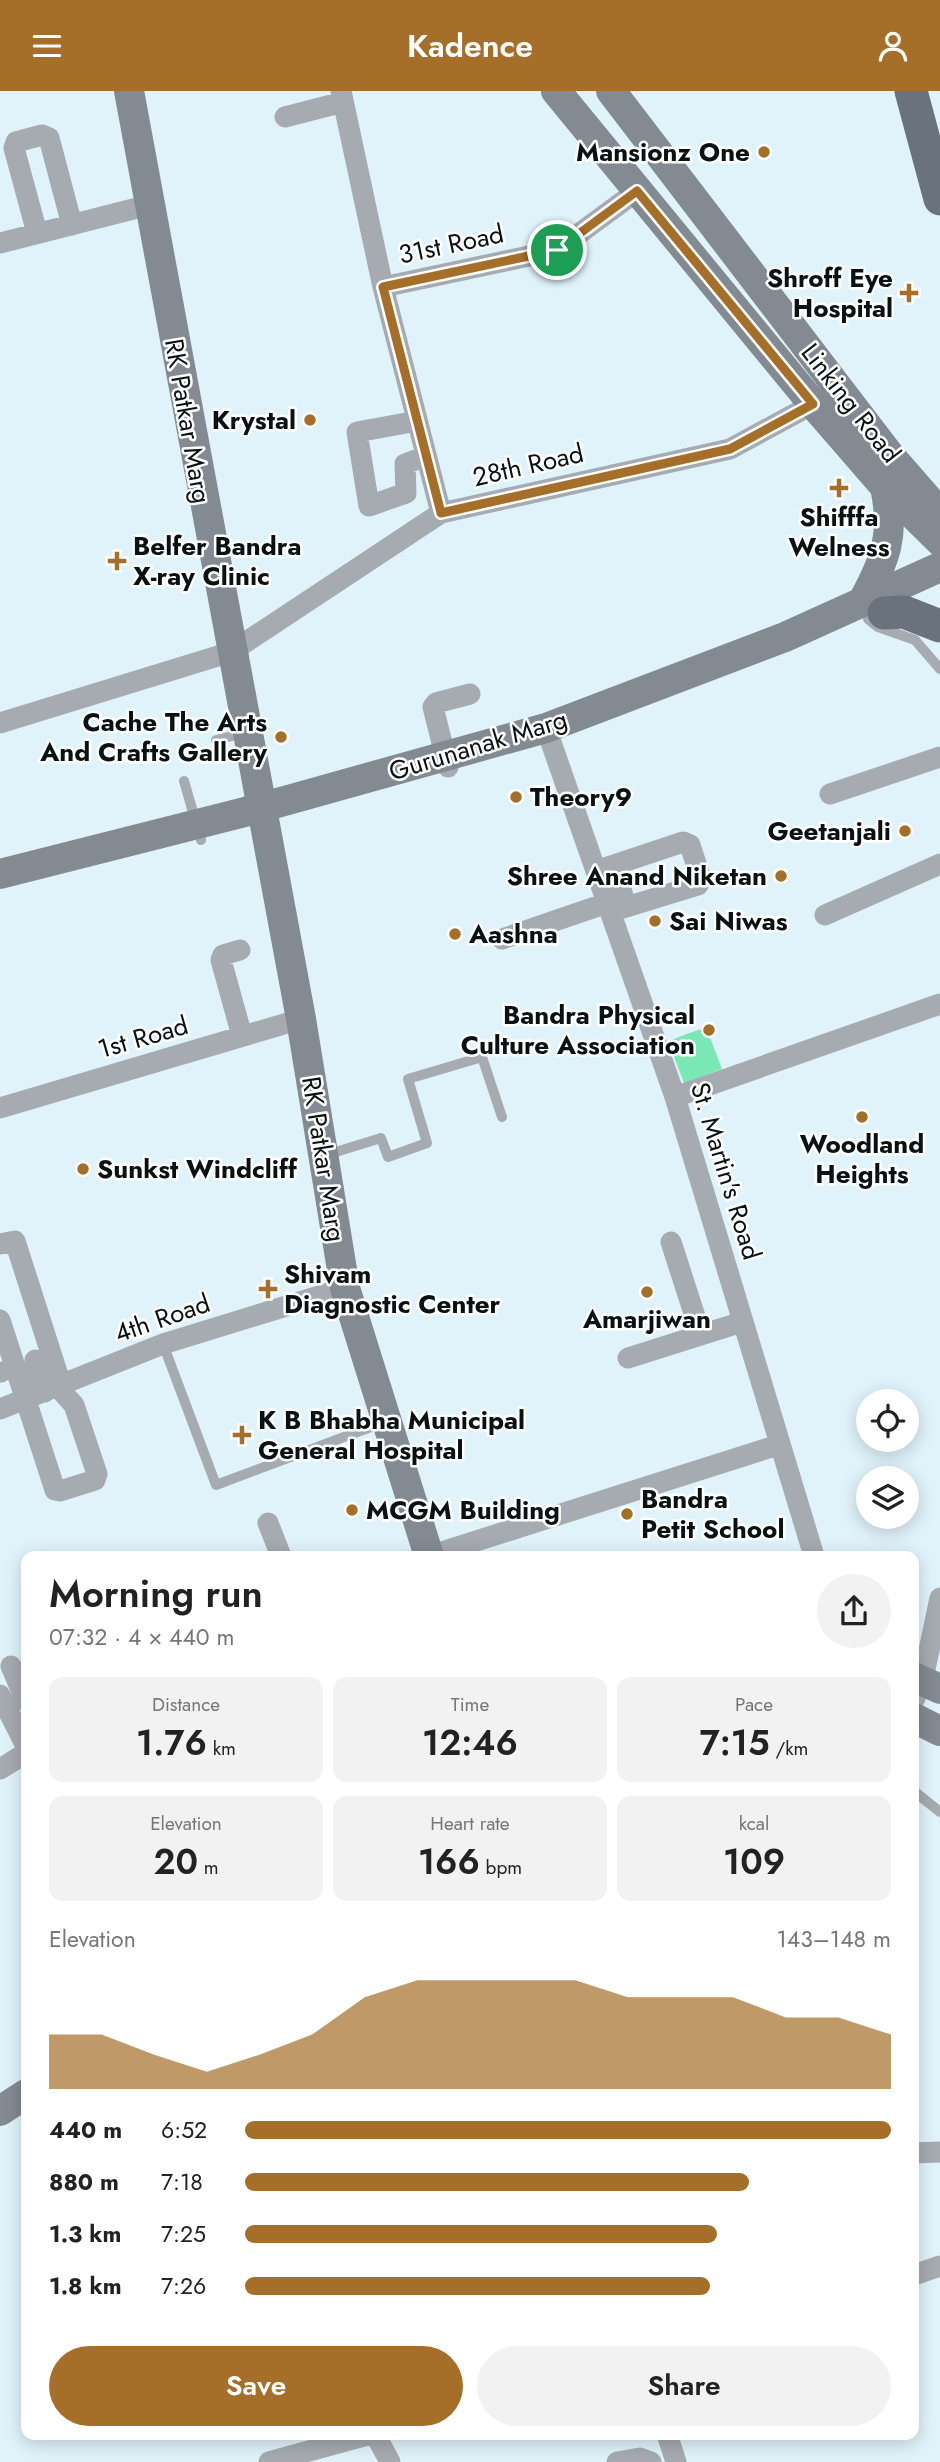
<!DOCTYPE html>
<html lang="en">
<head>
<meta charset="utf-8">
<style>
	:root { --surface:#fff; --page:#f2f2f2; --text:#222; --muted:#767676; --accent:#a56f29 }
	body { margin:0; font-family:Jost,sans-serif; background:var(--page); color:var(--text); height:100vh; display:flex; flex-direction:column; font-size:26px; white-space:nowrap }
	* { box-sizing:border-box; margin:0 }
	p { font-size:23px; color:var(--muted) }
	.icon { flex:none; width:38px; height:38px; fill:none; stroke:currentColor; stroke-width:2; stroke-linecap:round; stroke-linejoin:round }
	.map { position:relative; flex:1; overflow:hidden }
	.details { position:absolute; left:21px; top:1460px; width:898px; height:889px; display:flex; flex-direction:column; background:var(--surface); border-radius:14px; box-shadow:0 4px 18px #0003 }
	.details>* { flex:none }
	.controls { position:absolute; left:856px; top:1298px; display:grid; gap:14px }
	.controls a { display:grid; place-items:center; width:63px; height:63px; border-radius:50%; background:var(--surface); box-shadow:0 4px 18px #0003; font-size:35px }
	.pin { position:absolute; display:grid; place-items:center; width:60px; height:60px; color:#fff; margin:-30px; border:4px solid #fff; border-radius:50%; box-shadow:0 2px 7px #0007 }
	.round { display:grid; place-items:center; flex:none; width:74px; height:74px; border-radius:37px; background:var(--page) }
	.summary { display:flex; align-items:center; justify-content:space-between; height:119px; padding:0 28px }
	h1 { font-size:38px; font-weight:600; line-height:52px }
	.metrics { display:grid; grid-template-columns:repeat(3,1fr); gap:10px; height:119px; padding:7px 28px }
	.metrics div { display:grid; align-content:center; border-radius:14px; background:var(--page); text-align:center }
	.metrics b { font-size:35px; font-weight:600 }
	.metrics small { font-size:19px; font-weight:400 }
	.metrics p { font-size:19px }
	.chart { height:196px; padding:14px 28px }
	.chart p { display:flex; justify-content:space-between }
	.chart svg { width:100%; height:126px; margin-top:7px; fill:var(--accent); opacity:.7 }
	.cta { display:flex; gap:14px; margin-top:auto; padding:14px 28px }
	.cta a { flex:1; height:80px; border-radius:42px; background:var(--accent); color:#fff; font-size:28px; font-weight:600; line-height:80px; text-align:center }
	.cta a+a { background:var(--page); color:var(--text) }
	ul { padding:0 28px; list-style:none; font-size:23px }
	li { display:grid; grid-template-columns:112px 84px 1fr; align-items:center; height:52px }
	li i { height:18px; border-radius:9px; background:var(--accent) }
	header { display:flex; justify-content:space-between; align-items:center; height:91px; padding:0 28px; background:var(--accent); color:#fff; font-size:32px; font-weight:600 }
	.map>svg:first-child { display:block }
	.green { fill:#7ae8b5 }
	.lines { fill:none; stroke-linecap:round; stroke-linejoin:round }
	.lane { stroke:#a6abb1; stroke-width:10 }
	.street { stroke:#a6abb1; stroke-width:21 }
	.secondary { stroke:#838a92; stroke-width:30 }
	.primary { stroke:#6a727d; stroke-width:33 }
	.route-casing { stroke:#fff; stroke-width:14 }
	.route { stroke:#a56f29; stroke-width:9 }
	.poi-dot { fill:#a56f29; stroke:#fff; stroke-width:2.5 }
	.labels { text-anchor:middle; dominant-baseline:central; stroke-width:5; stroke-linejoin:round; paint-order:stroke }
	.poi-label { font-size:26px; font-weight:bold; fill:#0a1113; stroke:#fff; text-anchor:start }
	.street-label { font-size:26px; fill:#0a1113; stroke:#fff }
</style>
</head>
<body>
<header><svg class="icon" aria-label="menu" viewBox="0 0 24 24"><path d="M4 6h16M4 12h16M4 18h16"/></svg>Kadence<svg class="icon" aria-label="person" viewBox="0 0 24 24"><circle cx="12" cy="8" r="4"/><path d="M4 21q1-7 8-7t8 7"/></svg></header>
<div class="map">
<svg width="940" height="2371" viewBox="0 0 940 2371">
	<rect width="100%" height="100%" fill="#e0f3fb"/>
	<path class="green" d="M 706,936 L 722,978 L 684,992 L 668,950 Z"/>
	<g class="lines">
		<path class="lane" d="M 868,528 L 878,536 L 915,549 L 940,578
			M 216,649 L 244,642
			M 184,690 L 201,749
			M 326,1064 L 381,1047 L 388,1066 L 427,1052 L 408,988 L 482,966 L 502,1026
			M 163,1253 L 216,1394 L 384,1331
			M 914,1700 L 940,1721"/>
		<path class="street" d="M 341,0 L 383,196 L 441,422
			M 285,26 L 343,11
			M 37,142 L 14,57 L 16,51 L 42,44 L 49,47 L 72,134
			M 0,152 L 149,114
			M 383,196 L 557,159 L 637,100
			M 417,330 L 357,341 L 369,415 L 406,402 L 405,373 L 426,365
			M 0,632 L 231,561 L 441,422 L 730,358 L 813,313
			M 546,637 L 675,1006 L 814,1465
			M 448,676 L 433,616 L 436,612 L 470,603
			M 830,703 L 940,666
			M 614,775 L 626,815
			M 596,780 L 683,751 L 690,754 L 701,788 L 698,794 L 610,821
			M 825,824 L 940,773
			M 502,848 L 607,812
			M 240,859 L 223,864 L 221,869 L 242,945
			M 675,1006 L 940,913
			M 0,1017 L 301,928
			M 671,1151 L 701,1244
			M 0,1153 L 15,1150 L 64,1303 L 74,1314 L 97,1383 L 95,1389 L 60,1400 L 55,1399 L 0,1229
			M 628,1267 L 742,1231
			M 35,1269 L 45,1301
			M 0,1281 L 1,1281
			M 0,1318 L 163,1253 L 345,1197
			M 268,1432 L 281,1465
			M 429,1465 L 778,1354
			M 11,1575 L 26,1610
			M 0,1604 L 26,1655
			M 914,1609 L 923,1588 L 940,1507
			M 0,1678 L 26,1662
			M 914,2062 L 940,2061
			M 914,2184 L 940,2175
			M 375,2343 L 390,2371
			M 667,2343 L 676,2371
			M 269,2371 L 371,2343
			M 617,2371 L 640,2367 L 651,2371"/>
		<path class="secondary" d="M 129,0 L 301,928 L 345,1197 L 429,1465
			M 556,0 L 813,313 L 885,396 L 940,450
			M 611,0 L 891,366 L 940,422
			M 863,510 C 886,468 895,443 885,396
			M 0,783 L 245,721 L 546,637 L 785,546 L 940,476
			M 914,1586 L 940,1598
			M 914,1627 L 940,1640
			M 0,2020 L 26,2003"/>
		<path class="primary" d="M 911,0 L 940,108
			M 884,522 L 904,521 L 940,535"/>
	</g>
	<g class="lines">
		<g class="route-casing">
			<path id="route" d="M 637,100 L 813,313 L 730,358 L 441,422 L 383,196 L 557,159 Z"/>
		</g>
		<use href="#route" class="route"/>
	</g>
	<g class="poi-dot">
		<circle cx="764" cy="61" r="7"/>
		<path d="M905.5 191.5h7v7h7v7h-7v7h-7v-7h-7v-7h7z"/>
		<circle cx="310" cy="329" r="7"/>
		<path d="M835.5 386.5h7v7h7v7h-7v7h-7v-7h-7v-7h7z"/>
		<path d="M113.5 459.5h7v7h7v7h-7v7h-7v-7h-7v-7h7z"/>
		<circle cx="281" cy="646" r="7"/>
		<circle cx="516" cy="706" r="7"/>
		<circle cx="905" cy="740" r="7"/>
		<circle cx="781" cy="785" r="7"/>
		<circle cx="655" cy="830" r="7"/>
		<circle cx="455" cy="843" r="7"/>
		<circle cx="709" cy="939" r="7"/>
		<circle cx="862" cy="1026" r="7"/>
		<circle cx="83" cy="1078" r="7"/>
		<path d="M264.5 1187.5h7v7h7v7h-7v7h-7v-7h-7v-7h7z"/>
		<circle cx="647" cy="1201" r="7"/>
		<path d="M238.5 1333.5h7v7h7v7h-7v7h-7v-7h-7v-7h7z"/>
		<circle cx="352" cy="1419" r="7"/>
		<circle cx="627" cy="1423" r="7"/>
	</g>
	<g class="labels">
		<g class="poi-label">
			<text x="750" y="61" text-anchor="end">Mansionz One</text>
			<text x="893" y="187" text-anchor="end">Shroff Eye<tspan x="893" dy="30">Hospital</tspan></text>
			<text x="296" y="329" text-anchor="end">Krystal</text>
			<text x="839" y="426" text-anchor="middle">Shifffa<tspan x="839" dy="30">Welness</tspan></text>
			<text x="133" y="455">Belfer Bandra<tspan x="133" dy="30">X-ray Clinic</tspan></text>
			<text x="267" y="631" text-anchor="end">Cache The Arts<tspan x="267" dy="30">And Crafts Gallery</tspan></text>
			<text x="530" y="706">Theory9</text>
			<text x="891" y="740" text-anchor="end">Geetanjali</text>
			<text x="767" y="785" text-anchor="end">Shree Anand Niketan</text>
			<text x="669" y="830">Sai Niwas</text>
			<text x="469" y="843">Aashna</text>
			<text x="695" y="924" text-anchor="end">Bandra Physical<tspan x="695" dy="30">Culture Association</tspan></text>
			<text x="862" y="1053" text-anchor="middle">Woodland<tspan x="862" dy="30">Heights</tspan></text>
			<text x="97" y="1078">Sunkst Windcliff</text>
			<text x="284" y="1183">Shivam<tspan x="284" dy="30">Diagnostic Center</tspan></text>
			<text x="647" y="1228" text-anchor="middle">Amarjiwan</text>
			<text x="258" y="1329">K B Bhabha Municipal<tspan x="258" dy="30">General Hospital</tspan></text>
			<text x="641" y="1408">Bandra<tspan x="641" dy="30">Petit School</tspan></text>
			<text x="366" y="1419">MCGM Building</text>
		</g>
		<g class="street-label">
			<text transform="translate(451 153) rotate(-12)">31st Road</text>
			<text transform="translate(851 312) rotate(52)">Linking Road</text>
			<text transform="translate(188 330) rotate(80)">RK Patkar Marg</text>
			<text transform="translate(528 374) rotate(-13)">28th Road</text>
			<text transform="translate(478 654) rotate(-17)">Gurunanak Marg</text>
			<text transform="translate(143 946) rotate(-16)">1st Road</text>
			<text transform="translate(324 1068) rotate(81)">RK Patkar Marg</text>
			<text transform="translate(726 1080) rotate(73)">St. Martin's Road</text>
			<text transform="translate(162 1227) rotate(-19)">4th Road</text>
		</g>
	</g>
</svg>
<div class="controls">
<a><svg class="icon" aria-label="locate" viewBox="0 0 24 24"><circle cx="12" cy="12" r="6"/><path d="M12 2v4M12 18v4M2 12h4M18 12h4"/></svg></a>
<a><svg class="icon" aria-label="layers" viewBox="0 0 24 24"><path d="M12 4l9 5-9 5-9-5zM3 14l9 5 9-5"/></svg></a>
</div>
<div class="pin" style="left:557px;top:159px;background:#1e9e55"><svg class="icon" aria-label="arrive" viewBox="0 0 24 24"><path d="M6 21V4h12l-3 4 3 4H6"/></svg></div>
<section class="details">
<div class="summary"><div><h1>Morning run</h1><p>07:32 · 4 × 440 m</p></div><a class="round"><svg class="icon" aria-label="share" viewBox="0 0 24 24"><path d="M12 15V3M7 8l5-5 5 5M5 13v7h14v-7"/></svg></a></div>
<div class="metrics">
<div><p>Distance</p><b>1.76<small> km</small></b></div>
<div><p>Time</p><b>12:46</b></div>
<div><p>Pace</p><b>7:15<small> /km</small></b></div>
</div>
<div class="metrics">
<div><p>Elevation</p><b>20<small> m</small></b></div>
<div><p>Heart rate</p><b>166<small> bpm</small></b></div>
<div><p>kcal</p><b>109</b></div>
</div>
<div class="chart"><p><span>Elevation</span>143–148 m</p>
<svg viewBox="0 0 160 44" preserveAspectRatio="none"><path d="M0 44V25L10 25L20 32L30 38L40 32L50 25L60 12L70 6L80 6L90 6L100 6L110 12L120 12L130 12L140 19L150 19L160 25V44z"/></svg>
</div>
<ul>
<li><b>440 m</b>6:52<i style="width:100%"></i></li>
<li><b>880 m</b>7:18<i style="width:78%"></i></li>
<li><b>1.3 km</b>7:25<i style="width:73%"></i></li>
<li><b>1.8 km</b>7:26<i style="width:72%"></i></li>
</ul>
<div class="cta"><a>Save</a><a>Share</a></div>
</section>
</div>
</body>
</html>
